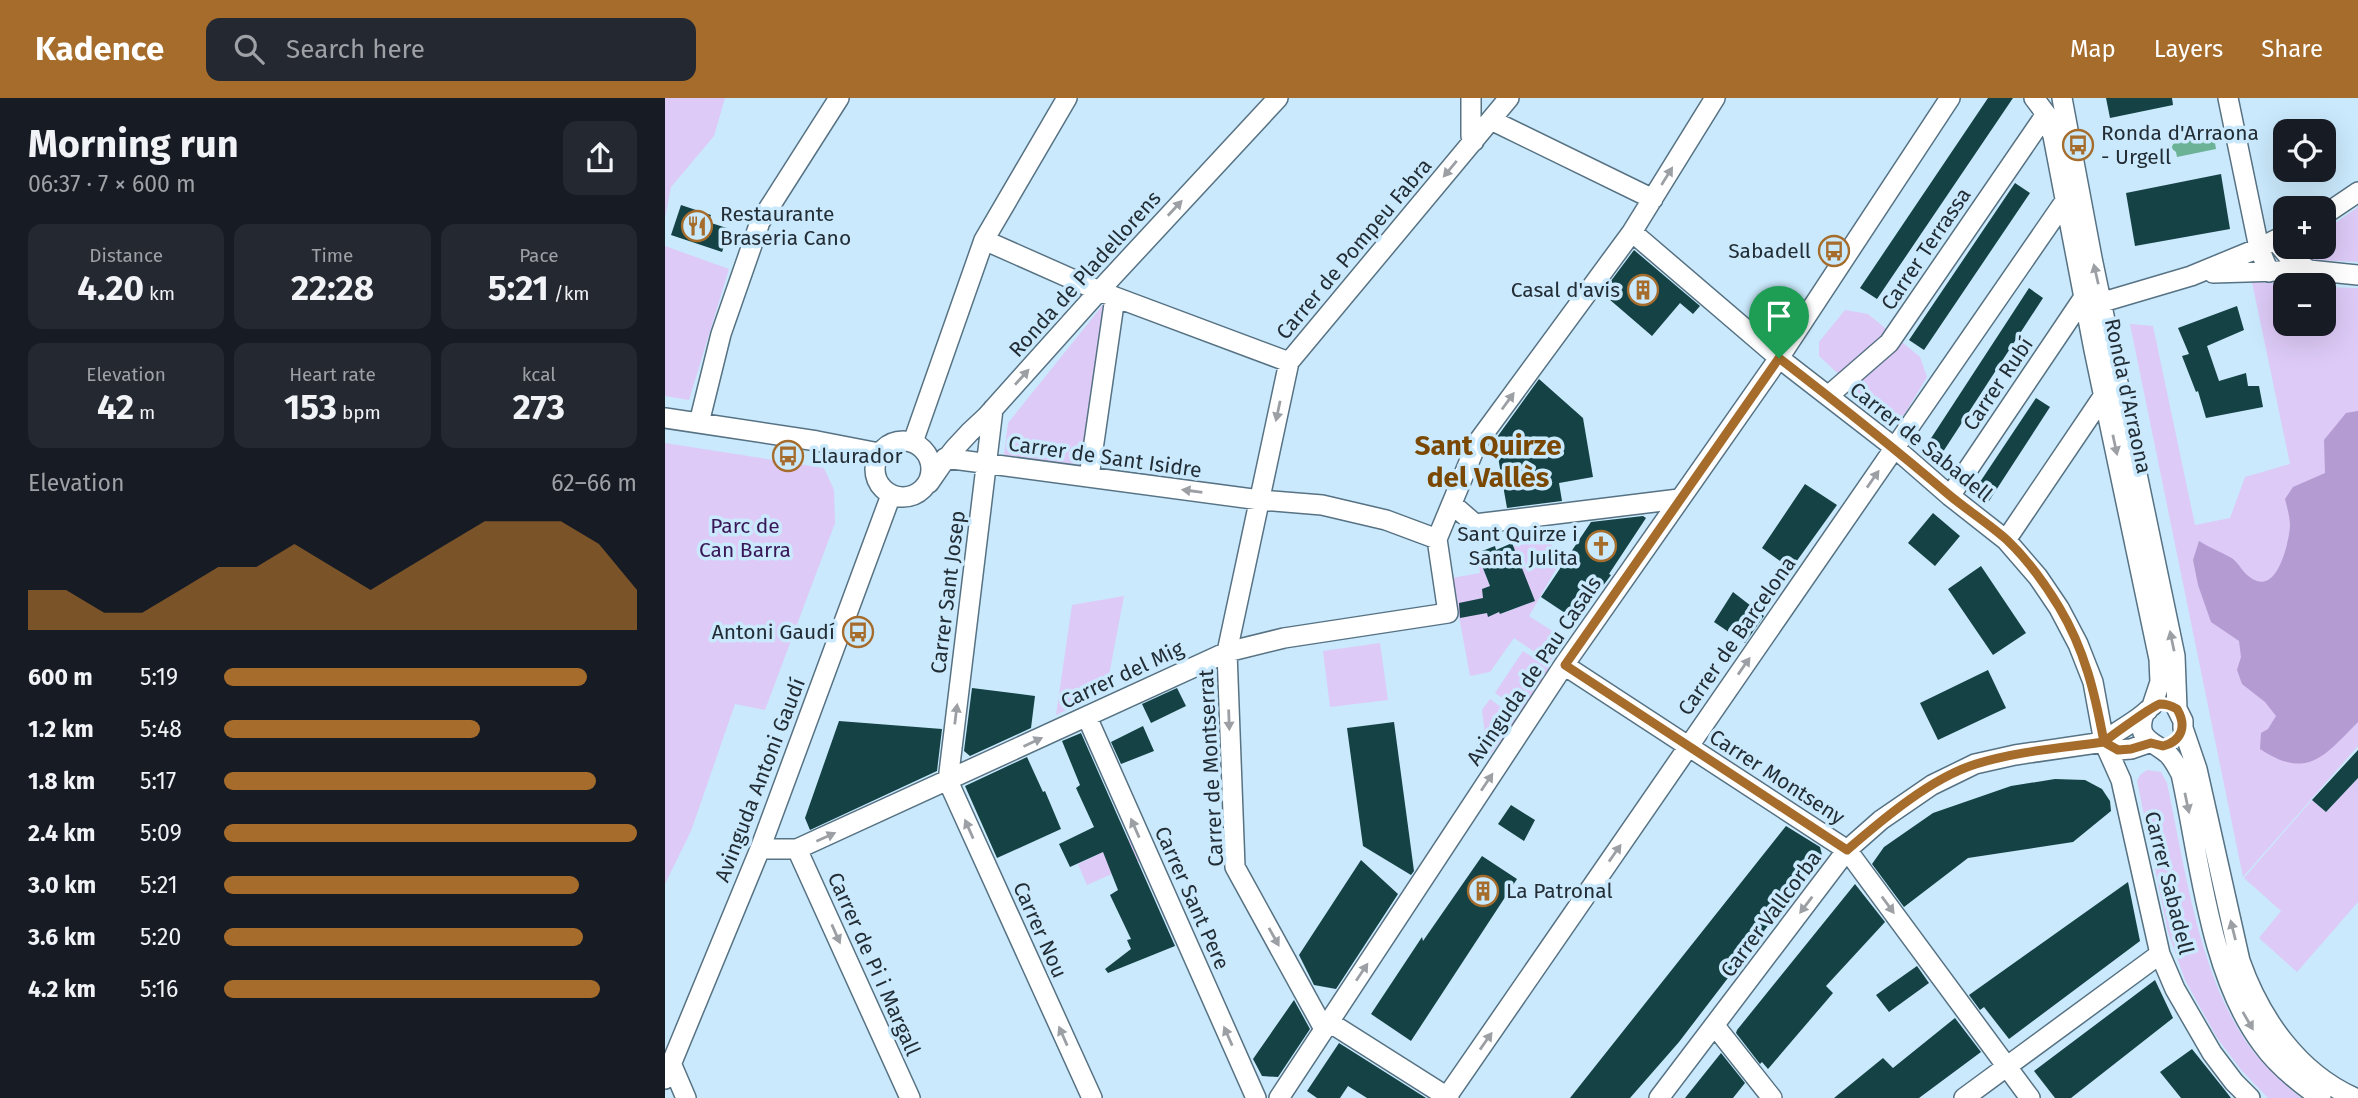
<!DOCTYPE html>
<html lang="en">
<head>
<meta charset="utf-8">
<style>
	:root { --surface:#171b24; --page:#242831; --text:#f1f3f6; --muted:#9ea1a6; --accent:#a66c2b }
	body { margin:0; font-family:"Fira Sans",sans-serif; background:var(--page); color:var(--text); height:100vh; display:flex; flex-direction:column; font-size:26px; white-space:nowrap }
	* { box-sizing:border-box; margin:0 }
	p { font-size:23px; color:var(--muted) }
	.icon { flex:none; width:38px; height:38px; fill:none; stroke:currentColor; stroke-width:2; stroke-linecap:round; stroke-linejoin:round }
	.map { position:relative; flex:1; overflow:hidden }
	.sheet { display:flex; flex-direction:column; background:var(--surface); width:665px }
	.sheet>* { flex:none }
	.controls { position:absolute; left:1608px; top:21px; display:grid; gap:14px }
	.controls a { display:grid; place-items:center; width:63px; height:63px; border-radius:14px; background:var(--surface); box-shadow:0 7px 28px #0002; font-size:35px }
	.pin { position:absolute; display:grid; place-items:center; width:60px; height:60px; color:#fff; margin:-72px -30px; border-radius:50% 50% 50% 0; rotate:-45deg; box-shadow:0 0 7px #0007 }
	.pin .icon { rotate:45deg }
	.round { display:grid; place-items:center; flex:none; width:74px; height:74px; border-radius:14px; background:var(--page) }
	.headline { display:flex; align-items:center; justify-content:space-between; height:119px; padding:0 28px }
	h1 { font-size:38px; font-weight:700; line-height:52px }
	.figures { display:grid; grid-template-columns:repeat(3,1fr); gap:10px; height:119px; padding:7px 28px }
	.figures div { display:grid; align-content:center; border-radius:14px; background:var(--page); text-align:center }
	.figures b { font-size:35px; font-weight:700 }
	.figures small { font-size:19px; font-weight:400 }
	.figures p { font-size:19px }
	.chart { height:196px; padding:14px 28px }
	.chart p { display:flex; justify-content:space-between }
	.chart svg { width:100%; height:126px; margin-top:7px; fill:var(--accent); opacity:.7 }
	ul { padding:0 28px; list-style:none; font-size:23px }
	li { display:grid; grid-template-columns:112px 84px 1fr; align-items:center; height:52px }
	li i { height:18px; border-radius:9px; background:var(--accent) }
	header { display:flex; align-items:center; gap:42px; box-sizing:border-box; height:98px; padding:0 35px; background:var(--accent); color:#fff }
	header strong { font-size:33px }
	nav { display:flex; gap:38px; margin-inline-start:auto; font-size:24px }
	.search { width:490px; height:63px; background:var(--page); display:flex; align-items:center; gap:18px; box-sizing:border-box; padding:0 24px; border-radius:14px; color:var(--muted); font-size:26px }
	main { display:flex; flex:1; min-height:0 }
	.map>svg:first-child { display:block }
	.green { fill:#ddcaf7 }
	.forest { fill:#b49bd2 }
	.water { fill:#6cb297 }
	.building { fill:#144245 }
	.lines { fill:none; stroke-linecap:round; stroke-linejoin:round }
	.minor-casing { stroke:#577283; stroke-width:22 }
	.minor { stroke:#fff; stroke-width:19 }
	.oneway { fill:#9ca0a4 }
	.route-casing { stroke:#fff; stroke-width:14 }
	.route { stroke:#a66c2b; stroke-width:9 }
	.labels { text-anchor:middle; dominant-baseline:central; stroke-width:7; stroke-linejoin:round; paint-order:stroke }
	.poi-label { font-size:21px; fill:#222d35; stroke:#cae9fc; text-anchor:start }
	.street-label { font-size:21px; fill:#222d35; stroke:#cae9fc }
	.park-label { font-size:21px; fill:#3a1858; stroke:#cae9fc }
	.district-label { font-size:28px; font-weight:bold; fill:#7a4802; stroke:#cae9fc }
</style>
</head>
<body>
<header>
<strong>Kadence</strong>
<div class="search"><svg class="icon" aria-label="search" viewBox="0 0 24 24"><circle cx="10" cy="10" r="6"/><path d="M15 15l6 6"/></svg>Search here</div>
<nav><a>Map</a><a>Layers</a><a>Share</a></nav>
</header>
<main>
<section class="sheet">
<div class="headline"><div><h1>Morning run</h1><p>06:37 · 7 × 600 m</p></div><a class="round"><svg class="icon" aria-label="share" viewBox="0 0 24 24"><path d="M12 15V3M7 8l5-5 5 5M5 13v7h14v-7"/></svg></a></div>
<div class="figures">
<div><p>Distance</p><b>4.20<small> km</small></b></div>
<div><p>Time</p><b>22:28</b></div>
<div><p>Pace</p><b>5:21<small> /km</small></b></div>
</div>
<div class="figures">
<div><p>Elevation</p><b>42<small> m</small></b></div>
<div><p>Heart rate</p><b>153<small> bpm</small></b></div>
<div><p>kcal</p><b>273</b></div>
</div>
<div class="chart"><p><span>Elevation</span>62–66 m</p>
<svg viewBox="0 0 160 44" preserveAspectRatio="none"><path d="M0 44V30L10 30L20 38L30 38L40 30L50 22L60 22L70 14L80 22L90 30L100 22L110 14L120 6L130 6L140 6L150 14L160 30V44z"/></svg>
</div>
<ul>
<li><b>600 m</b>5:19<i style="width:88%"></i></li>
<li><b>1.2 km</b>5:48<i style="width:62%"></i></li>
<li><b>1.8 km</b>5:17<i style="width:90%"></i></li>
<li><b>2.4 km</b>5:09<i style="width:100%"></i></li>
<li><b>3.0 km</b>5:21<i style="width:86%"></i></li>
<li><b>3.6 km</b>5:20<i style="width:87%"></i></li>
<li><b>4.2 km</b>5:16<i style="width:91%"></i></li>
</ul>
</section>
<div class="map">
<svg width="1693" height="1000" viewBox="0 0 1693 1000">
	<rect width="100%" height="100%" fill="#cae9fc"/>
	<path class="green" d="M 0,0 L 60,0 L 49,38 L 6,89 L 0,120 Z
		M 1693,109 L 1693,164 L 1633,161 L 1631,154 L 1636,149 L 1659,149 L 1659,133 Z
		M 0,148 L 64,171 L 24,302 L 0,298 Z
		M 1587,184 L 1634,187 L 1620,187 L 1620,226 L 1659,226 L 1659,189 L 1693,190 L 1693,648 L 1578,779 L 1465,226 L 1488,228 L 1530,427 L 1565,420 L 1580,379 L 1625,366 Z
		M 441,203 L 418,367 L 339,357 L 343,325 Z
		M 1180,212 L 1203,216 L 1255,259 L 1262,279 L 1239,317 L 1221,320 L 1154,258 L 1154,244 Z
		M 0,345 L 159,370 L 169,392 L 170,425 L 100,612 L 70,606 L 26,733 L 0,786 Z
		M 886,442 L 891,471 L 864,518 L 901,542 L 885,564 L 849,540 L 825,574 L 805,578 L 787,480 L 815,475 L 812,455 L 825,488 L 817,491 L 823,518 L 834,514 L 836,516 L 864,505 L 848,448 Z
		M 459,498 L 441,593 L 391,617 L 407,507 Z
		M 715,545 L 723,602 L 665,609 L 658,553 Z
		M 858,553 L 886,571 L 857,614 L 830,595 Z
		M 825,601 L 852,621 L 823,660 L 817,612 Z
		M 1482,672 L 1496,674 L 1502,685 C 1519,765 1532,864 1575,934 C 1590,960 1613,981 1636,1000 L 1603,1000 L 1577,973 L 1552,940 L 1520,882 L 1503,834 L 1472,683 L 1475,677 Z
		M 1693,680 L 1693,804 L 1632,874 L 1594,840 L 1616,813 L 1579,780 L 1647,702 L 1661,714 Z
		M 469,739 L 478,762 L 422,787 L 413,766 Z"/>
	<path class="forest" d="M 1693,313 L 1693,624 C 1660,657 1643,683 1595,651 L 1596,635 L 1603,631 L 1611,618 L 1600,604 L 1577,586 L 1572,572 L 1576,559 L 1574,543 L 1546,524 L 1533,487 L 1528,462 L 1534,443 C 1543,449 1561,456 1568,461 C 1576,468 1580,479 1592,483 C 1614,490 1624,443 1625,428 C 1625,419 1622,409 1620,401 L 1628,389 L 1660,375 L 1659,342 L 1681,315 Z"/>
	<path class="water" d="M 1548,33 L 1551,51 L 1512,59 L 1511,54 L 1506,50 L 1509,45 L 1509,40 Z"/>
	<path class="building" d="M 1323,0 L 1348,0 L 1212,201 L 1195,190 Z
		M 1441,0 L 1507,0 L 1508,7 L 1445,20 Z
		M 1556,76 L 1565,131 L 1470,148 L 1461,95 Z
		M 1350,85 L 1365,95 L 1259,252 L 1244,242 Z
		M 16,107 L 46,117 L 43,124 L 65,131 L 57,154 L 6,137 Z
		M 969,152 L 1035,208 L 1028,216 L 1015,205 L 987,238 L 937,195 Z
		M 1364,190 L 1378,200 L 1274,360 L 1259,351 Z
		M 1572,208 L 1579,232 L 1542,248 L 1554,283 L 1581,275 L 1583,288 L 1594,288 L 1598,309 L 1541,320 L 1533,293 L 1531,294 L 1517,258 L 1524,256 L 1513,230 Z
		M 874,281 L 918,320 L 928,379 L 894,385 L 897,403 L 842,410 L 830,342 Z
		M 1371,300 L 1385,309 L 1324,403 L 1309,393 Z
		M 1140,386 L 1172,407 L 1126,471 L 1097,450 Z
		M 1268,415 L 1295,438 L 1270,468 L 1243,445 Z
		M 978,418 L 981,420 L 944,476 L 946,477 L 912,523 L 876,499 L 926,424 Z
		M 847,445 L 870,503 L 835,516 L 834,514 L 823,519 L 822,515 L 795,520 L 794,505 L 818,500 L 817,491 L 825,488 L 812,455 L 830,448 L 831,452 Z
		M 1316,468 L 1361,535 L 1328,557 L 1283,491 Z
		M 1068,494 L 1099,518 L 1080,545 L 1049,524 Z
		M 1323,572 L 1341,610 L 1273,642 L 1255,605 Z
		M 307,590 L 370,598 L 366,630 L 305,658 L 299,653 Z
		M 512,590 L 521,608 L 486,625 L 477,606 Z
		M 174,623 L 277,631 L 272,673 L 145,732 L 140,720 Z
		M 729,624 L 749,773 L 746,777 L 698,748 L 682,630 Z
		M 478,628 L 489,653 L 456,666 L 446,644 Z
		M 416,635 L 510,848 L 443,875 L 440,871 L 466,851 L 462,842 L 466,841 L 445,797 L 453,792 L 438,754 L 405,769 L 394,746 L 429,729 L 411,690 L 415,687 L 397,643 Z
		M 1693,652 L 1693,680 L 1661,714 L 1647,702 Z
		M 362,659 L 378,694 L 380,693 L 396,731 L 332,760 L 300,688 Z
		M 1390,681 L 1420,682 L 1437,691 L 1445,703 L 1446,713 L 1408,744 L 1303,760 L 1239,809 L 1207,766 L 1219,749 L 1268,715 L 1346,688 Z
		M 846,707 L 870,722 L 859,743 L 833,726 Z
		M 1121,728 L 1155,749 L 1157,757 L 1014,944 L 965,1000 L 905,1000 Z
		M 817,758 L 852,781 L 746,943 L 706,916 L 757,839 L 758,843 Z
		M 696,762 L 733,796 L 671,891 L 649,887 L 634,857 Z
		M 1463,784 L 1475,843 L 1344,941 L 1319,909 L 1315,912 L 1304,897 Z
		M 1190,786 L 1220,824 L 1161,888 L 1168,895 L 1103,971 L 1097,964 L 1095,966 L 1071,935 L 1072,932 Z
		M 1252,868 L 1264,885 L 1224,914 L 1211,897 Z
		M 1490,882 L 1508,920 L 1406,1000 L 1390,1000 L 1369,973 Z
		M 629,902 L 645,931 L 613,979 L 597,978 L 588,961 Z
		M 1290,920 L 1316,954 L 1254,1000 L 1169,1000 L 1218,960 L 1228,970 Z
		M 674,945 L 761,1000 L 702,1000 L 683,988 L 675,1000 L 652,1000 L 642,993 Z
		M 1527,951 L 1559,991 L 1566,1000 L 1516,1000 L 1495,974 Z
		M 1056,955 L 1080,985 L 1068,1000 L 1020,1000 Z"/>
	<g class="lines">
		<g class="minor-casing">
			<path id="minor" d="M 806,0 L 806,38 L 809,43
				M 1369,0 L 1381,16 L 1388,38 L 1429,252 L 1494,561 L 1495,584 L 1487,608
				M 1397,0 L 1427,160 L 1510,558 L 1512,611 L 1518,623 L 1518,630 L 1532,671 L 1575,863 C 1595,920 1633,975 1690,1000
				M 1563,0 L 1594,150 L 1604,174
				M 826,22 L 988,101
				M 1659,117 L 1693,94
				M 967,134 L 1114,260 L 1230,350 L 1285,398 L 1341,442 L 1373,479 L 1394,510 L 1413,546 L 1428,584 L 1439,644 L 1456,682 L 1495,856 L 1510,891 L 1547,955 L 1569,984 L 1585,1000
				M 319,142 L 434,193 L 624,264
				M 1610,142 L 1624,159 L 1644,172
				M 1548,175 L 1644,172 L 1693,177
				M 1438,204 L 1526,178 L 1594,150 L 1620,137
				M 1163,298 L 1224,245 L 1381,16
				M 328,311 L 283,683 L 427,1000
				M 0,320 L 152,343 L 214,355
				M 34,325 L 56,236 L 95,124 L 174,0
				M210 371a28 28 0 1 1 56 0a28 28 0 1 1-56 0Z
				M 248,344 L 319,142 L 402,0
				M 280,360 L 595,402 L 657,407 L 721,422 L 772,441
				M 424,379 L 450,199
				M 264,385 C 280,360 298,339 321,319 L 434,193 L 613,0
				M 1285,398 L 1419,199
				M 787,406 L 810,426 L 1014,401
				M 772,441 L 812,345 L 967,134 L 1050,0
				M 1341,442 L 1439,297
				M 899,567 L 1182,752 L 1365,1000
				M 1479,616 C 1470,641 1488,643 1503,656 C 1509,662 1512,669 1516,676 C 1535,762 1544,875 1597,946 C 1612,967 1634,985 1656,1000
				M 422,619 L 591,1000
				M 1439,644 C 1453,631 1470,625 1483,612
				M 95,751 L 132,751 L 562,554 L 619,540 L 783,515 L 772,441
				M 132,751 L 245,1000
				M 664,924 L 784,1000
				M 1050,928 L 1107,1000
				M 659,931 L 570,769 L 562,554 L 624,264 L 844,0
				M 6,965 L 21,1000
				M 0,981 L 95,751 L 226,397
				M 614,1000 L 899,567 L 1114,260 L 1285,0
				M 781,1000 L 1400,103
				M 994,1000 L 1182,752 L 1216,722 L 1267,687 L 1310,666 L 1350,657 L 1439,644 L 1453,652 L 1466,651 L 1486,644
				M 1299,1000 L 1495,856"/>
		</g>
		<use href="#minor" class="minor"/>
	</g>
	<defs><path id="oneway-solid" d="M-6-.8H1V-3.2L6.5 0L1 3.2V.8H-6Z" transform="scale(1.75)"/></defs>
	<g class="oneway">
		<use href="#oneway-solid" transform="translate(785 71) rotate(130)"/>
		<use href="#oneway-solid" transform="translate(1002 78) rotate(-58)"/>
		<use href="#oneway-solid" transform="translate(510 110) rotate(-47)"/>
		<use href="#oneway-solid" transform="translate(1431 176) rotate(-103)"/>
		<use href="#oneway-solid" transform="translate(357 279) rotate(-48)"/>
		<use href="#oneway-solid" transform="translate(843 303) rotate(-54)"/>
		<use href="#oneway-solid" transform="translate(613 313) rotate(102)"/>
		<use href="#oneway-solid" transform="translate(1450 347) rotate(78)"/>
		<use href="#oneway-solid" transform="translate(1208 381) rotate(-55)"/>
		<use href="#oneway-solid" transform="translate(527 393) rotate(-172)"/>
		<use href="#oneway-solid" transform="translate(1507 543) rotate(-102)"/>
		<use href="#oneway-solid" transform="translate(1079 568) rotate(-55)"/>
		<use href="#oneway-solid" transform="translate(291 616) rotate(-83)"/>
		<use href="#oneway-solid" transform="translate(564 622) rotate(88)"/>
		<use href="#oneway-solid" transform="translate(368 644) rotate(-25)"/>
		<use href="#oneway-solid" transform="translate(822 684) rotate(-56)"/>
		<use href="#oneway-solid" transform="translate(1522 705) rotate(78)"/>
		<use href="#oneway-solid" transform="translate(470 730) rotate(-114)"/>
		<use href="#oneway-solid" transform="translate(304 731) rotate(-114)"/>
		<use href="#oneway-solid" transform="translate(161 739) rotate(-24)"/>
		<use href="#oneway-solid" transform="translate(950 755) rotate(-55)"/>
		<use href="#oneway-solid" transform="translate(1141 807) rotate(127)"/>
		<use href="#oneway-solid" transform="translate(1223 807) rotate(54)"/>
		<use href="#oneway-solid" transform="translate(1568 832) rotate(-104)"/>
		<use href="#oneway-solid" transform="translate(171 836) rotate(66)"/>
		<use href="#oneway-solid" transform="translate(609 839) rotate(61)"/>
		<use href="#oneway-solid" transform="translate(697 874) rotate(-56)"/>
		<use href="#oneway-solid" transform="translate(1583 923) rotate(60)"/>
		<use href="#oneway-solid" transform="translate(398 938) rotate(-114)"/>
		<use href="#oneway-solid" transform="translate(563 938) rotate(-114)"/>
		<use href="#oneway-solid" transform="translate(821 943) rotate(-55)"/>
	</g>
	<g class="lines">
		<g class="route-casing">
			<path id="route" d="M 1114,260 L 900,567 L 1182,752 C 1218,721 1266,680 1311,666 C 1352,653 1397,650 1439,644 C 1446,638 1489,607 1495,606 C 1501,606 1507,608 1512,611 C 1522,628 1517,643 1498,648 L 1486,645 L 1466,651 L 1453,652 L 1439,644 C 1430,596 1420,552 1394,509 C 1380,486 1362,461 1342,442 C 1324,426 1302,412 1283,396 C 1228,349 1171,304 1114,260"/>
		</g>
		<use href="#route" class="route"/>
	</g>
	<defs>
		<g id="bus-ring" transform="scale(1.575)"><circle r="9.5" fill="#cae9fc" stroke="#a66c2b" stroke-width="1.5"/><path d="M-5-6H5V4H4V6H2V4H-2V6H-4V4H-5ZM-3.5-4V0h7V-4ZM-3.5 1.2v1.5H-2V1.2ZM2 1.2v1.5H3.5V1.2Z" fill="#a66c2b"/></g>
		<g id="restaurant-ring" transform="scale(1.575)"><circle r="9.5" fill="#cae9fc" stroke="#a66c2b" stroke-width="1.5"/><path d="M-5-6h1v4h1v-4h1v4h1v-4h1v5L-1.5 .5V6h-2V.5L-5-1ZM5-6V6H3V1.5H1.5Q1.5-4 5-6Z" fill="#a66c2b"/></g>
		<g id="building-ring" transform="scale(1.575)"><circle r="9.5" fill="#cae9fc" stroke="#a66c2b" stroke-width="1.5"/><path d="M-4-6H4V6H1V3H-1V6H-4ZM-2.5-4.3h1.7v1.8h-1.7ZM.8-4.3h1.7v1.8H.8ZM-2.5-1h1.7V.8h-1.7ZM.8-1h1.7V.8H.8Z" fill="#a66c2b"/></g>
		<g id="church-ring" transform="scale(1.575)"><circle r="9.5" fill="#cae9fc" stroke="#a66c2b" stroke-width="1.5"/><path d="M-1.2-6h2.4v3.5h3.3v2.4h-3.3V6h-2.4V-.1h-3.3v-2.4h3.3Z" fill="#a66c2b"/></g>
	</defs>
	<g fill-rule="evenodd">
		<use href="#bus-ring" x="1413" y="47"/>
		<use href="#restaurant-ring" x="32" y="128"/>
		<use href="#bus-ring" x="1169" y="153"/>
		<use href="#building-ring" x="978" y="192"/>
		<use href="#bus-ring" x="123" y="358"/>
		<use href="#church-ring" x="936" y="448"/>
		<use href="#bus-ring" x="193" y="534"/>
		<use href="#building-ring" x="818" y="793"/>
	</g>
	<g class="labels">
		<g class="poi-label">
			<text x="1436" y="35">Ronda d'Arraona<tspan x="1436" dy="24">- Urgell</tspan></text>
			<text x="55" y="116">Restaurante<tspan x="55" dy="24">Braseria Cano</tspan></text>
			<text x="1146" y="153" text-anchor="end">Sabadell</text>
			<text x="955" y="192" text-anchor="end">Casal d'avis</text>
			<text x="146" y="358">Llaurador</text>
			<text x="913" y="436" text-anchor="end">Sant Quirze i<tspan x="913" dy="24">Santa Julita</tspan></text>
			<text x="170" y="534" text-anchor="end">Antoni Gaudí</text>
			<text x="841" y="793">La Patronal</text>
		</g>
		<g class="street-label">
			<text transform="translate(689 151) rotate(-50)">Carrer de Pompeu Fabra</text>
			<text transform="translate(1261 151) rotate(-56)">Carrer Terrassa</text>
			<text transform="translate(420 176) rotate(-48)">Ronda de Pladellorens</text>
			<text transform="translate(1333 286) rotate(-56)">Carrer Rubí</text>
			<text transform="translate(1463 298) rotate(78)">Ronda d'Arraona</text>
			<text transform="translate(1256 344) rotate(39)">Carrer de Sabadell</text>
			<text transform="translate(440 359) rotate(8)">Carrer de Sant Isidre</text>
			<text transform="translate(283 494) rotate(-83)">Carrer Sant Josep</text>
			<text transform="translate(1072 538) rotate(-55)">Carrer de Barcelona</text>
			<text transform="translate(869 573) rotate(-56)">Avinguda de Pau Casals</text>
			<text transform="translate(457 577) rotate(-25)">Carrer del Mig</text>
			<text transform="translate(546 670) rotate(-93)">Carrer de Montserrat</text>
			<text transform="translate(1112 679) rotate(33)">Carrer Montseny</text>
			<text transform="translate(95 682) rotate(-69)">Avinguda Antoni Gaudí</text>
			<text transform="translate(1504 785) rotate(76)">Carrer Sabadell</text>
			<text transform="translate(527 800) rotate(66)">Carrer Sant Pere</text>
			<text transform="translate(1106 816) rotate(-53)">Carrer Vallcorba</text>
			<text transform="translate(375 832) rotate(66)">Carrer Nou</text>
			<text transform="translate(209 866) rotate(66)">Carrer de Pi i Margall</text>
		</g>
		<g class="park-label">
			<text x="80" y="428">Parc de<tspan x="80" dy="24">Can Barra</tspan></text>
		</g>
		<g class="district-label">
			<text x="823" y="347">Sant Quirze<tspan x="823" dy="32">del Vallès</tspan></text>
		</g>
	</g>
</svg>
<div class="controls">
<a><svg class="icon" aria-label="locate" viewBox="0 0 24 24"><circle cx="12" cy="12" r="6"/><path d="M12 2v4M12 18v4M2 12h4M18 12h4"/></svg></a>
<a>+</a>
<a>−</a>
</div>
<div class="pin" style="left:1114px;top:260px;background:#1e9e55"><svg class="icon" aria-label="arrive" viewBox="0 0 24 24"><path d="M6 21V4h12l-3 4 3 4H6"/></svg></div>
</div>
</main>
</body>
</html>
